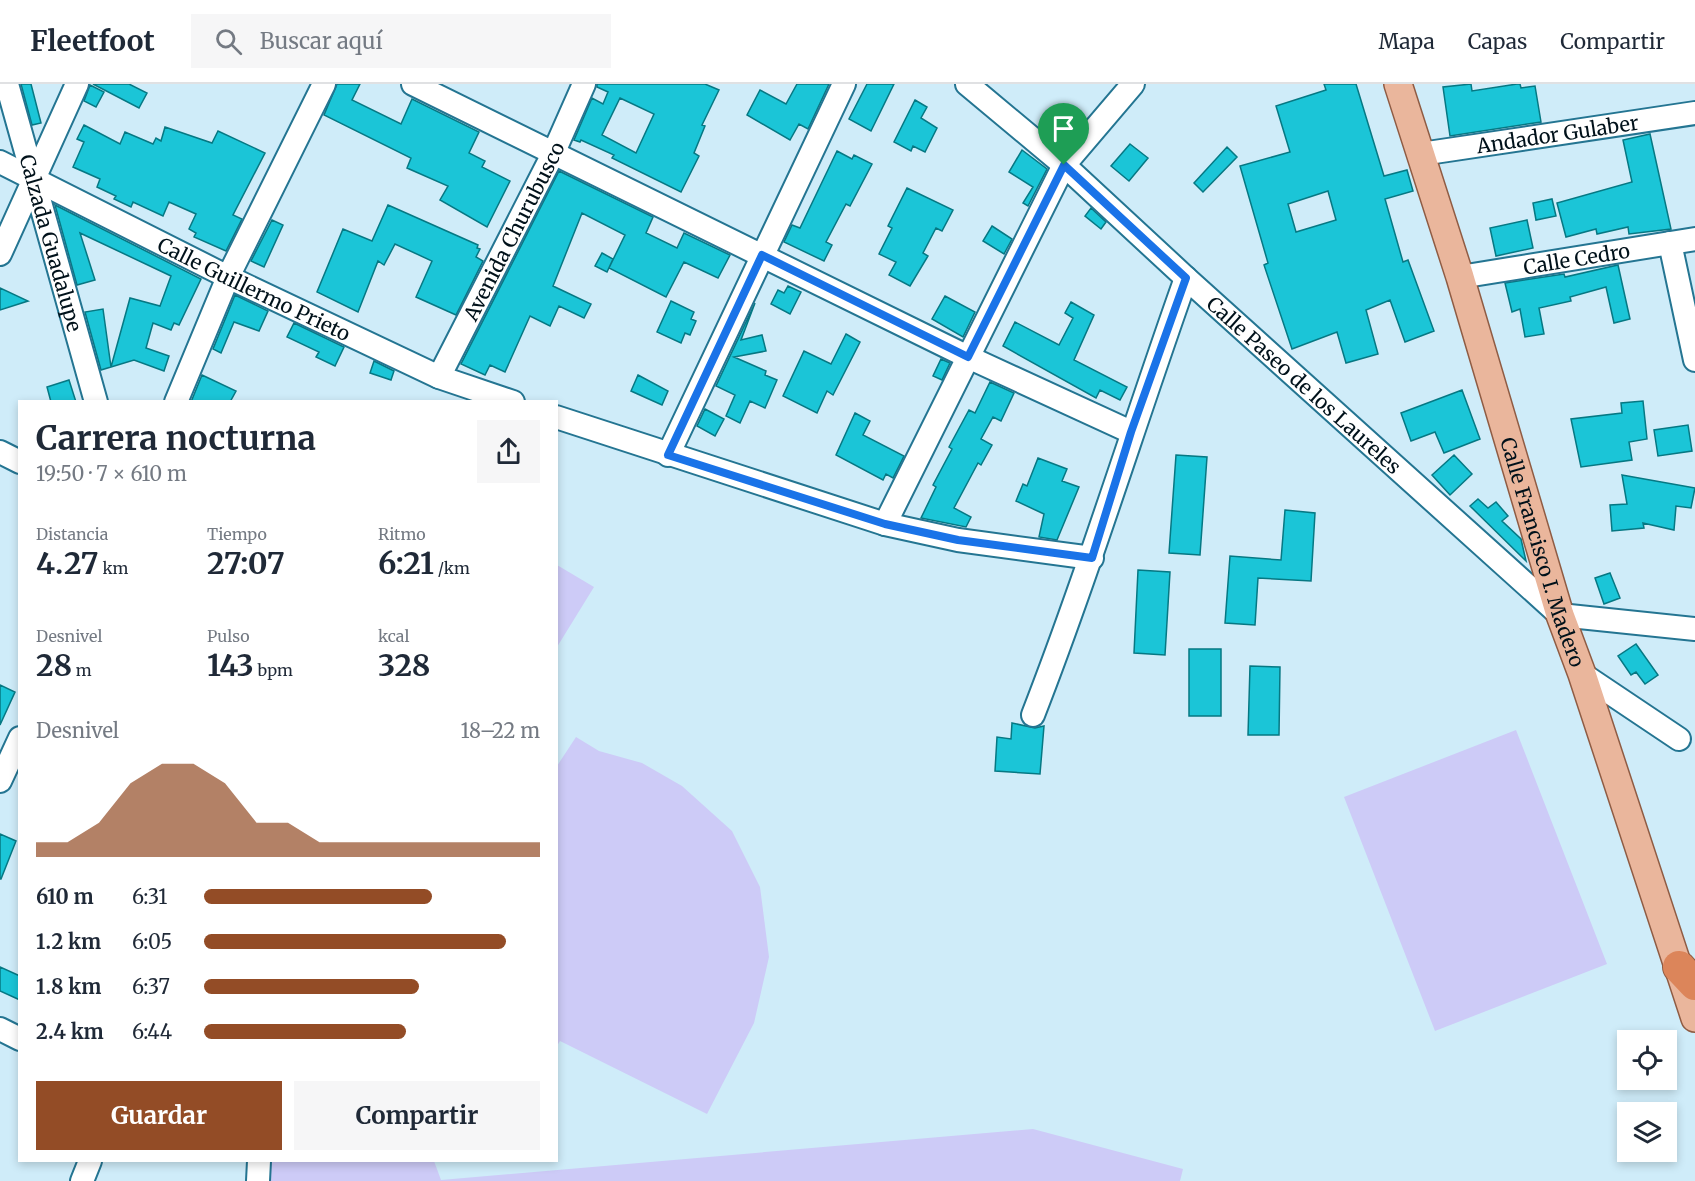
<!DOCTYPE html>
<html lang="es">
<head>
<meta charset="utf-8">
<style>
	:root { --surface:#fff; --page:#f6f6f7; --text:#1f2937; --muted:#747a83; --line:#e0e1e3; --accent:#934c26 }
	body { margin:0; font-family:Merriweather,serif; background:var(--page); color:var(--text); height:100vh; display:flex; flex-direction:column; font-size:22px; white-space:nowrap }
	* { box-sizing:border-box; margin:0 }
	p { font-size:20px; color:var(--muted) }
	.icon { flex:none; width:33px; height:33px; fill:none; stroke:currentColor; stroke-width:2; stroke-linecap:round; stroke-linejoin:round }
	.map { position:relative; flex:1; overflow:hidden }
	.panel { position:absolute; left:18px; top:316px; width:540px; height:762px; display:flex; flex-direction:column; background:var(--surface); border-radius:0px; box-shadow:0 3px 9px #0003 }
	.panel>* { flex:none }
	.buttons { position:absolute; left:1617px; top:946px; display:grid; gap:12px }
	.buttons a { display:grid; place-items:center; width:60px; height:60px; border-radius:0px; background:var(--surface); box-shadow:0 3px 9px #0003; font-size:30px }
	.pin { position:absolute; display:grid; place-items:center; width:51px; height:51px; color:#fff; margin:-62px -26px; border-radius:50% 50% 50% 0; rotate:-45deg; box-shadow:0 0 6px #0007 }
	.pin .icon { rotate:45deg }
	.round { display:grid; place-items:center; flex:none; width:63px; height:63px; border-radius:0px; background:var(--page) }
	.headline { display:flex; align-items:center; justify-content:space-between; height:102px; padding:0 18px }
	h1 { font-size:33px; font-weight:700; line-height:45px }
	.figures { display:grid; grid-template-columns:repeat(3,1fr); gap:9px; height:102px; padding:6px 18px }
	.figures div { display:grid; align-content:center }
	.figures b { font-size:30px; font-weight:700 }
	.figures small { font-size:16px; font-weight:400 }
	.figures p { font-size:16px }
	.chart { height:168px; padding:12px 18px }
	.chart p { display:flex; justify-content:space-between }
	.chart svg { width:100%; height:108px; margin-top:6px; fill:var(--accent); opacity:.7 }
	.action { display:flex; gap:12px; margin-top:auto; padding:12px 18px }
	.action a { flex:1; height:69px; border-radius:0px; background:var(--accent); color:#fff; font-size:24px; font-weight:700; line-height:69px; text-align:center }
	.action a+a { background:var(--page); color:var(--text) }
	ul { padding:0 18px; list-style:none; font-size:20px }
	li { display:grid; grid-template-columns:96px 72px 1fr; align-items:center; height:45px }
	li i { height:15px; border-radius:8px; background:var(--accent) }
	header { display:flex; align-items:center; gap:36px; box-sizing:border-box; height:84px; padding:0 30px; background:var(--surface); border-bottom:2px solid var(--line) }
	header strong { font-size:28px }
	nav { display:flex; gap:33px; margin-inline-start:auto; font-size:21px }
	.search { width:420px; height:54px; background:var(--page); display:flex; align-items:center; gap:15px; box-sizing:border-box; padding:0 21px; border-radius:0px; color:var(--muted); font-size:22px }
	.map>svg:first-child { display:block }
	.green { fill:#cdcbf7 }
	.building { fill:#1bc5d7; stroke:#067883; stroke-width:1.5; fill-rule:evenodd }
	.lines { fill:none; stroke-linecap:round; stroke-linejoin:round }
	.minor-casing { stroke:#247592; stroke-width:26 }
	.major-casing { stroke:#8f5c44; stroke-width:30 }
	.highway-casing { stroke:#8f5c44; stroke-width:34 }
	.minor { stroke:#fff; stroke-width:22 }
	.major { stroke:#eab69c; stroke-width:27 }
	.highway { stroke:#dc855a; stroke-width:32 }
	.route-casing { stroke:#fff; stroke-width:12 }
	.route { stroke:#1a73e8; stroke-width:8 }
	.labels { text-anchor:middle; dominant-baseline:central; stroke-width:4.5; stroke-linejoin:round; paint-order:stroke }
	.street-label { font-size:20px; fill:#00111a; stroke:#fff }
</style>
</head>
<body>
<header>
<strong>Fleetfoot</strong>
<div class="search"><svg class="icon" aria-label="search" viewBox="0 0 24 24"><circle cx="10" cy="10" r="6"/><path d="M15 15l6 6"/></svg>Buscar aquí</div>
<nav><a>Mapa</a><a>Capas</a><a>Compartir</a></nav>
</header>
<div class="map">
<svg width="1695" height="1097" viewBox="0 0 1695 1097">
	<rect width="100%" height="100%" fill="#cfecf9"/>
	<path class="green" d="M 557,481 L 594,503 L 557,563 Z
		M 1516,646 L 1607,880 L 1435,947 L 1344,713 Z
		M 576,653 L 599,667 L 642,679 L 682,702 L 732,747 L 760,803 L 769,873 L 754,939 L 707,1030 L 560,957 L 557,962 L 557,682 Z
		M 1033,1045 L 1183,1085 L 1180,1097 L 262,1097 L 261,1077 L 434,1077 L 441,1096 Z"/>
	<path class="building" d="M 21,0 L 31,0 L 41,39 L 32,41 Z
		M 93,0 L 129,0 L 147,9 L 139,24 Z
		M 337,0 L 360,0 L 352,16 L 401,40 L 412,15 L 479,48 L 469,69 L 485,77 L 482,83 L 510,97 L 487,143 L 440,116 L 448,102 L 407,84 L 411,74 L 324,31 Z
		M 597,0 L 705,0 L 719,6 L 702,41 L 705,42 L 694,69 L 699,72 L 681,108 L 612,74 L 614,71 L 581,56 L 580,58 L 574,56 L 592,14 L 603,20 L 608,8 L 597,3 ZM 620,14 L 654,30 L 636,69 L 602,51 Z
		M 797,0 L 829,0 L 808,45 L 799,40 L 790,56 L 747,31 L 760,6 L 786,20 Z
		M 867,0 L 894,0 L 871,47 L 849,35 Z
		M 1324,0 L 1356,0 L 1384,92 L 1407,86 L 1413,107 L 1385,115 L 1403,178 L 1408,176 L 1434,247 L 1405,258 L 1390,216 L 1366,226 L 1378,270 L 1346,279 L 1337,248 L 1292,265 L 1264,181 L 1268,179 L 1240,82 L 1290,68 L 1276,22 L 1326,6 ZM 1328,107 L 1336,136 L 1296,148 L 1288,120 Z
		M 1471,0 L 1472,7 L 1517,0 L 1520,0 L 1521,4 L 1535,2 L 1541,38 L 1450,52 L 1443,3 Z
		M 90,1 L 104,8 L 96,23 L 84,17 Z
		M 915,16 L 927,23 L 921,34 L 937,44 L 925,68 L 913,62 L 911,67 L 894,58 Z
		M 84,41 L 120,60 L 125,48 L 153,60 L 156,54 L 161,57 L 165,43 L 212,59 L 218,47 L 265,69 L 233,131 L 242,135 L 226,167 L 194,153 L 196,149 L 189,145 L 196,130 L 169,118 L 163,132 L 133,118 L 131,123 L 114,115 L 116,112 L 97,103 L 100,95 L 73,83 L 84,58 L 77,55 Z
		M 1650,50 L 1671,145 L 1629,150 L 1628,143 L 1597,150 L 1596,145 L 1566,153 L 1557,119 L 1632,98 L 1623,56 Z
		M 1130,60 L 1148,74 L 1129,97 L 1111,82 Z
		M 1227,63 L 1237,73 L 1203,108 L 1194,99 Z
		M 1022,66 L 1047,85 L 1028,122 L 1023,119 L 1033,103 L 1009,88 Z
		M 837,67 L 852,75 L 854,71 L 872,80 L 850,122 L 846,120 L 826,158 L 832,161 L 824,177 L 784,158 L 792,141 L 800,144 Z
		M 559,87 L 653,133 L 646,149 L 677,164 L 684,149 L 730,171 L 718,194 L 684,178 L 666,213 L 609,184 L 625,151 L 582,129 L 553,202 L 591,220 L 584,234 L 559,222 L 550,242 L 530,232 L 505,288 L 490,281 L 485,291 L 461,280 Z
		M 907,104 L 953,126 L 942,147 L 936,144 L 923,169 L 928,172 L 910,202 L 889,191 L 896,178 L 879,170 L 892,144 L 888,142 Z
		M 1552,115 L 1556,132 L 1536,136 L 1533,119 Z
		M 55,121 L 201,195 L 179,241 L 174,239 L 171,246 L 153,239 L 146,264 L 169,272 L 164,287 L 134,276 L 101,286 L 85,228 L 103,225 L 111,283 L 130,214 L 160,222 L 171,192 L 80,149 L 95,196 L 77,201 Z
		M 388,121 L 478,161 L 477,164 L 480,165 L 476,173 L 483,177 L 456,231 L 416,213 L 432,177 L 395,160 L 384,181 L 378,177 L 358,228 L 317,208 L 343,145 L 372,157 Z
		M 1091,124 L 1106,138 L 1101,145 L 1085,132 Z
		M 272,136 L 283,141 L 264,183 L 251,177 Z
		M 1527,136 L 1533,164 L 1496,172 L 1490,144 Z
		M 992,142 L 1012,155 L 1004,170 L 983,157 Z
		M 602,169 L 613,175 L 607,188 L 595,182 Z
		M 1618,181 L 1630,235 L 1614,239 L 1606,203 L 1570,213 L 1571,217 L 1539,224 L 1544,250 L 1525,253 L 1520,225 L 1512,228 L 1505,199 L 1564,190 L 1565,193 Z
		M 788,202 L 801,208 L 790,230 L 771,220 L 778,206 L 784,209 Z
		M 0,204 L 28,217 L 0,226 Z
		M 235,211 L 268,227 L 259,247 L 234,238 L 221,269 L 213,265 Z
		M 945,212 L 975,228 L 963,253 L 932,235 Z
		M 671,217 L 694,228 L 691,235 L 696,237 L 690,251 L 685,249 L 681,259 L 657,248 Z
		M 1071,218 L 1094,231 L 1074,276 L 1127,303 L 1120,316 L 1100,306 L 1096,314 L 1003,262 L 1015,238 L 1059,261 L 1073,234 L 1065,229 Z
		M 755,219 L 741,256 L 762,251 L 766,267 L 734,273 L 766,287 L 765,291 L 777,296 L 765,324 L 750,317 L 740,339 L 726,332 L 735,311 L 716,302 Z
		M 294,239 L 344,263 L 335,282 L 316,273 L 319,268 L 287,253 Z
		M 846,250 L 860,258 L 833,311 L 827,307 L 817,329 L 783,312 L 804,267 L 831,280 Z
		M 941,275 L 950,279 L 942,296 L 933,292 Z
		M 374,277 L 394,287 L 391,296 L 370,289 Z
		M 202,291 L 236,307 L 230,318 L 191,318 Z
		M 638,291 L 668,307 L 662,321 L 631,307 Z
		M 69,296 L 76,318 L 51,318 L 47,303 Z
		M 990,298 L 1014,309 L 1001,337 L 993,333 L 981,355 L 992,361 L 981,381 L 978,379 L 954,424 L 971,433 L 966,443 L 921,434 L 936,403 L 933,401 L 952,365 L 949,363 L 969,326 L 975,329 Z
		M 1462,306 L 1480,355 L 1444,369 L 1435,348 L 1411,357 L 1401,329 Z
		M 1643,317 L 1647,355 L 1629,358 L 1632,376 L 1581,383 L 1571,335 L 1622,329 L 1621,319 Z
		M 705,325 L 724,335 L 715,352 L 697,342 Z
		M 855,329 L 870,337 L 863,351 L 904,372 L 893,394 L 886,390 L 883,396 L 836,371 Z
		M 1688,341 L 1692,367 L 1658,372 L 1654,346 Z
		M 1176,371 L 1207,373 L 1200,471 L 1169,469 Z
		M 1454,371 L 1472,390 L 1450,411 L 1432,391 Z
		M 1038,374 L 1067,385 L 1062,397 L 1079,403 L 1057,456 L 1039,453 L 1044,430 L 1016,417 L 1023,400 L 1027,402 Z
		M 1622,391 L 1695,404 L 1691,424 L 1676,422 L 1674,446 L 1643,439 L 1644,444 L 1612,447 L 1610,421 L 1627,420 Z
		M 1478,415 L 1488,424 L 1496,418 L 1508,432 L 1502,437 L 1521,455 L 1526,477 L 1470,422 Z
		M 1285,426 L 1315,429 L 1311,497 L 1258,494 L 1255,541 L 1225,539 L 1230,472 L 1281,476 Z
		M 1138,486 L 1170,488 L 1165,571 L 1134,569 Z
		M 1610,489 L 1620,514 L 1604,520 L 1595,494 Z
		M 1636,560 L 1658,591 L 1645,600 L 1636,588 L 1631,591 L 1618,572 Z
		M 1189,565 L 1221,565 L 1221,632 L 1189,632 Z
		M 1250,582 L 1280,583 L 1279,651 L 1248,651 Z
		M 0,601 L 15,608 L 0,641 Z
		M 1012,639 L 1035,644 L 1044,642 L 1040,690 L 995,687 L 997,653 L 1011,655 Z
		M 0,750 L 16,757 L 1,795 L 0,795 Z
		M 0,883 L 20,892 L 20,916 L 0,907 Z"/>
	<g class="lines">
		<g class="minor-casing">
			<g id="minor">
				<path id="s1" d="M 7,0 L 96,318"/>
				<path d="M 413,0 L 968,273 L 1131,348"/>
				<path id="s2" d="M 967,0 L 1064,81 L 1186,194 L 1560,531 L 1695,545"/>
				<path id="s3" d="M 1421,70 L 1695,29"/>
				<path id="s4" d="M 0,78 L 228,193 L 439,293 L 513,318"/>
				<path d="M 1670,159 L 1695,276"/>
				<path d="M 0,170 L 77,0"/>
				<path id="s5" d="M 1460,193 L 1695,155"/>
				<path id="s6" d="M 439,293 L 553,70 L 584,0"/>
				<path d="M 176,318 L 228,193 L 324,0"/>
				<path d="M 556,333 L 885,440 L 958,456 L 1092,474"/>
				<path d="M 0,368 L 20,378"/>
				<path d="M 668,371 L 844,0"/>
				<path d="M 885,440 L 1064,81 L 1133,0"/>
				<path d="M 1582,590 L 1679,655"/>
				<path d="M 1033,631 C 1089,487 1134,340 1186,194"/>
				<path d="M 0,697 L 20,654"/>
				<path d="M 0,945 L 20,955"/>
				<path d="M 82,1097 L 90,1077"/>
				<path d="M 258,1097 L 259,1077"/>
			</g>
		</g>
		<g class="major-casing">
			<g id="major">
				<path id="s7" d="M 1398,0 L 1460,193 L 1560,531 L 1582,590 L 1695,934"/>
			</g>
		</g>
		<g class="highway-casing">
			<path id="highway" d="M 1679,883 L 1695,900"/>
		</g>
		<use href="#minor" class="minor"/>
		<use href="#major" class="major"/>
		<use href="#highway" class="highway"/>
	</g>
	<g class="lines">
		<g class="route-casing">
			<path id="route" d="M 1064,81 L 1186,194 L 1131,348 L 1092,474 L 958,456 L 885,440 L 668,371 L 762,171 L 968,273 Z"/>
		</g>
		<use href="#route" class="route"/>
	</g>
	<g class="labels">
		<g class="street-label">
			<text stroke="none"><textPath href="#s3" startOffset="138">Andador Gulaber</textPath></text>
			<text stroke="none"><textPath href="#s6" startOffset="164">Avenida Churubusco</textPath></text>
			<text stroke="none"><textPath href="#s1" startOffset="165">Calzada Guadalupe</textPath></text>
			<text stroke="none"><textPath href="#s5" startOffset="118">Calle Cedro</textPath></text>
			<text stroke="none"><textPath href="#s4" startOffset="284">Calle Guillermo Prieto</textPath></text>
			<text stroke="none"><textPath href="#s2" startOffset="452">Calle Paseo de los Laureles</textPath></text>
			<text stroke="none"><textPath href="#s7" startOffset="490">Calle Francisco I. Madero</textPath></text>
		</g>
	</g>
</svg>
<div class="buttons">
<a><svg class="icon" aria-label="locate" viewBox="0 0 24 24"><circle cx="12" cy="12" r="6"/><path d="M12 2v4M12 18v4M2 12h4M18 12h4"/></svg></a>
<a><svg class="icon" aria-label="layers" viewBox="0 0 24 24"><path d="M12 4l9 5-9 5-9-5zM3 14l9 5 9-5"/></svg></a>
</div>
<div class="pin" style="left:1064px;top:81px;background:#1e9e55"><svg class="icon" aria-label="arrive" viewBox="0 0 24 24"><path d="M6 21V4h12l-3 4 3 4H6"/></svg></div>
<section class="panel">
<div class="headline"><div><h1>Carrera nocturna</h1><p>19:50 · 7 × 610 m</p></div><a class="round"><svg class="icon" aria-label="share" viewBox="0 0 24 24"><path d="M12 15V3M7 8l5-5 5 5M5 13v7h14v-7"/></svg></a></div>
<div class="figures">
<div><p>Distancia</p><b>4.27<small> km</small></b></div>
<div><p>Tiempo</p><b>27:07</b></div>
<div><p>Ritmo</p><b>6:21<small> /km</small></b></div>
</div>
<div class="figures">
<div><p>Desnivel</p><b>28<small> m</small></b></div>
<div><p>Pulso</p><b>143<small> bpm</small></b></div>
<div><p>kcal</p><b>328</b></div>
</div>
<div class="chart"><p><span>Desnivel</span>18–22 m</p>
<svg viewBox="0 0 160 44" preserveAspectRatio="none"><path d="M0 44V38L10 38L20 30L30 14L40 6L50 6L60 14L70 30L80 30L90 38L100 38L110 38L120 38L130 38L140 38L150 38L160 38V44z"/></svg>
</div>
<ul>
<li><b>610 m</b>6:31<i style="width:68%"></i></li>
<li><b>1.2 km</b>6:05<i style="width:90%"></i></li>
<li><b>1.8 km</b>6:37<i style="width:64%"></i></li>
<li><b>2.4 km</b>6:44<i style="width:60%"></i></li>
</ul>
<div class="action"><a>Guardar</a><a>Compartir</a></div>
</section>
</div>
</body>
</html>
